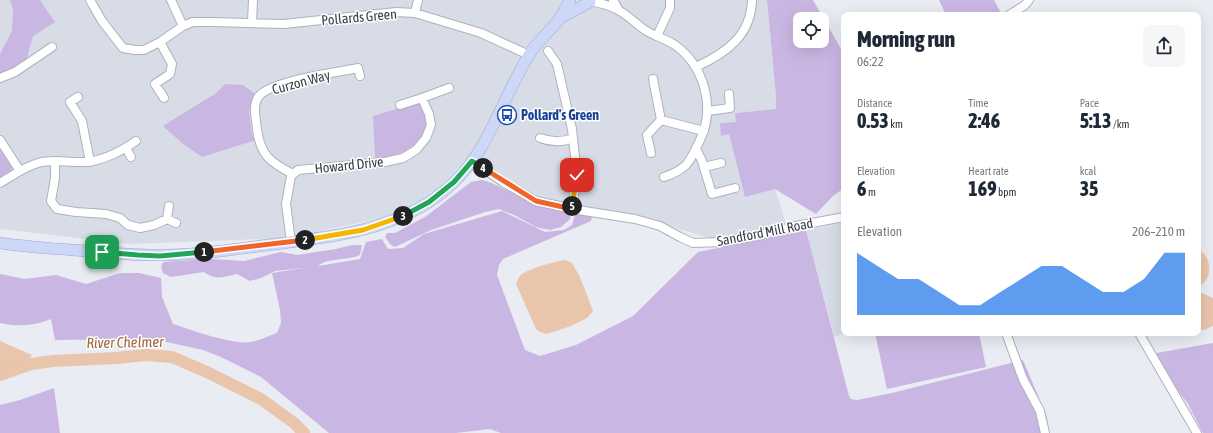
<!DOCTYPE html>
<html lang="en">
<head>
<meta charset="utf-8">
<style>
	:root { --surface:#fff; --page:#f6f6f7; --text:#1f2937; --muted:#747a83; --accent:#1a73e8 }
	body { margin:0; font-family:"Asap Condensed",sans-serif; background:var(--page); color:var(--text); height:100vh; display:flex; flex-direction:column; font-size:15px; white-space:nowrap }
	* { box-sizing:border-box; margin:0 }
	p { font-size:13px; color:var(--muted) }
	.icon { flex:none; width:22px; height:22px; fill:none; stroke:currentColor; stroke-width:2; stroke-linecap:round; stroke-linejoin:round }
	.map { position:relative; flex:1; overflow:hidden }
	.sheet { position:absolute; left:841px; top:12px; width:360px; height:324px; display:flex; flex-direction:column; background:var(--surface); border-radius:8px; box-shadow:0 4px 16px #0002 }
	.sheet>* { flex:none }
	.tools { position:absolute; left:793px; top:12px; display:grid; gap:8px }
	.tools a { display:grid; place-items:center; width:36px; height:36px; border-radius:8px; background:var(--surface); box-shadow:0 4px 16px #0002; font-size:20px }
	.pin { position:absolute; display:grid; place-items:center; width:34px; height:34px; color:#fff; margin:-17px; border-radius:8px; box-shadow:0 2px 6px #0006 }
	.km { position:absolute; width:20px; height:20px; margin:-10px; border-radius:50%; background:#222; color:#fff; font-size:11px; line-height:20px; text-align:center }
	.round { display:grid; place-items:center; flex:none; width:42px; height:42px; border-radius:8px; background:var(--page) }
	.summary { display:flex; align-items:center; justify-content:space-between; height:68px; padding:0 16px }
	h1 { font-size:22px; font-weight:800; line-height:30px }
	.stats { display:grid; grid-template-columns:repeat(3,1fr); gap:6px; height:68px; padding:4px 16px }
	.stats div { display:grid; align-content:center }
	.stats b { font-size:20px; font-weight:800 }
	.stats small { font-size:11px; font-weight:400 }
	.stats p { font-size:11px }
	.chart { height:112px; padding:8px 16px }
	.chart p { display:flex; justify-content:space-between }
	.chart svg { width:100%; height:72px; margin-top:4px; fill:var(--accent); opacity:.7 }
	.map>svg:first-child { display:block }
	.residential { fill:#d8dce6; fill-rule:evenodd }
	.green { fill:#cab6e2; fill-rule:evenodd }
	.water { fill:#e9c5ac }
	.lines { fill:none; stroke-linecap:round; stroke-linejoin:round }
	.stream { stroke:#e9c5ac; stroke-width:2 }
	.river { stroke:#e9c5ac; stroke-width:12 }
	.street-casing { stroke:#acb2bd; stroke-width:10 }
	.secondary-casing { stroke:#9daacd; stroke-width:12 }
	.street { stroke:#fff; stroke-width:8 }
	.secondary { stroke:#cdd8f9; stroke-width:11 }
	.split-1-casing { stroke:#fff; stroke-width:8 }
	.split-2-casing { stroke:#fff; stroke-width:8 }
	.split-3-casing { stroke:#fff; stroke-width:8 }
	.split-4-casing { stroke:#fff; stroke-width:8 }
	.split-5-casing { stroke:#fff; stroke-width:8 }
	.split-6-casing { stroke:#fff; stroke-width:8 }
	.split-1 { stroke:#22a559; stroke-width:5 }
	.split-2 { stroke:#f0652b; stroke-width:5 }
	.split-3 { stroke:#f5b400; stroke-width:5 }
	.split-4 { stroke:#22a559; stroke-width:5 }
	.split-5 { stroke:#f0652b; stroke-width:5 }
	.split-6 { stroke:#f5b400; stroke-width:5 }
	.labels { text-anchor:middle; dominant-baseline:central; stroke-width:3; stroke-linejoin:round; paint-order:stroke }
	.street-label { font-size:14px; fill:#383d46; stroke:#fff }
	.transit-label { font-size:14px; font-weight:bold; fill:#164399; stroke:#fff; text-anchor:start }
	.water-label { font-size:15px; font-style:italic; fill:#9f653a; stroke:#fff }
</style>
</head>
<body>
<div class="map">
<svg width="1213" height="433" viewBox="0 0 1213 433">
	<rect width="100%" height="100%" fill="#e9ecf3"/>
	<path class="residential" d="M 0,0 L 767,0 L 776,96 L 776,109 L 735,113 L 737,122 L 720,123 L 729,134 L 745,197 L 775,189 L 787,227 L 717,240 L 635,216 L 595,210 L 537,198 L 481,161 L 469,157 L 439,188 L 397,215 L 287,238 L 131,244 L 0,229 ZM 225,84 L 255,94 L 249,110 L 252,135 L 202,157 L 183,144 L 164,126 L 216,93 Z
		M 844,223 L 845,333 L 834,337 L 806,230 Z"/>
	<path class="green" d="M 10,0 L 40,0 L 55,22 L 33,36 L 26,61 L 0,75 L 0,54 L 12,31 L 13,10 Z
		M 767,0 L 813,0 L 844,54 L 844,188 L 833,196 L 816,214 L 775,189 L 745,197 L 729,134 L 721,136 L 720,123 L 736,122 L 735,113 L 776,109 L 776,96 ZM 800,19 L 822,19 L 822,41 L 800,41 Z
		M 939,0 L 994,0 L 1002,15 L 946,15 Z
		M 225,84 L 243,85 L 255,94 L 249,110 L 252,135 L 256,140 L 202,157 L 183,144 L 163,126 L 216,93 Z
		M 421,103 C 423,109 427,116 426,124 C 426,129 423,134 420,138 C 409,153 393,157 375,158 L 373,116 L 410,105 Z
		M 0,147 L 12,167 L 11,171 L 0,178 Z
		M 482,180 C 495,183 505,190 517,195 C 535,202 552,208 571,214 L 570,219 L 561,227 L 550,230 L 536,227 L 514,215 L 499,209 L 485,212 L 431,230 L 395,247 L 391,245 L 385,237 L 387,233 L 395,233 L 425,217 L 471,182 Z
		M 502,211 L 545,232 L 564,230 L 572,225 L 575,214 L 592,216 L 591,221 L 503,259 L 499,265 L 497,275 L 525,350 L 540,356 L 576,345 L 633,316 L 698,252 L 806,230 L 849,396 L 851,399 L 857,400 L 892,393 L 1023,360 L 1047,417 L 1049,433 L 501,433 L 490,429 L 456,433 L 329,433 L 261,377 L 221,357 L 203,350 L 153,339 L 55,340 L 51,319 C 35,326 17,327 0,323 L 0,274 L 25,279 L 56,275 L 86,284 L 120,273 L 139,273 L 161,278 L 162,297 L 173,324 C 191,330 233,345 251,342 C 260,340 269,336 277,333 L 281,323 L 280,310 L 272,273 L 303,268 L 275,271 L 261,278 L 250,281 L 237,274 C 223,277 216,281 204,272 L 171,277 L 163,273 L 161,267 L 163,262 L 212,259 L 244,261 L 281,252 L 297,255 L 336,249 L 352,245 L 362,245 L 360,255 C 348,261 328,257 318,266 L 360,259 L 366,242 L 382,239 L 388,249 L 403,248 L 424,234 Z
		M 875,333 L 979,333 L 986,367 L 887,389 Z
		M 1213,343 L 1213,433 L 1203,433 L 1188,404 L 1151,354 Z
		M 54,388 L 60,433 L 0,433 L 0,405 L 20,400 Z"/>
	<path class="water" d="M 1198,250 C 1213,256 1213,280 1198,287 Z
		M 565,260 L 572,263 L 580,277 L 593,311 L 587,318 L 571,326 L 547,334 L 540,332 L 536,329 L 516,284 C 517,281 518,278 520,276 C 526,269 556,261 565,260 Z
		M 1202,293 L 1213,298 L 1213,326 L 1204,330 L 1198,330 L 1198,294 Z
		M 0,341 L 32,355 L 22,367 L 0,373 Z"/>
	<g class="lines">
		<path class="stream" d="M 25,362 L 31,364"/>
		<path class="river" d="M 0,375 L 31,364 L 53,361 L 116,358 L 146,355 L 172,357 L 209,373 L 261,399 L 294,423 L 304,433"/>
		<g class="street-casing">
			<path id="street" d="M 90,0 L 102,21 L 123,48 L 135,50 L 144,50 L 160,42 L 183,26 L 193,22 L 213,22 L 284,24 L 396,12 L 415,13 L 481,33 L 529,55
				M 171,0 L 183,26
				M 613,0 L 618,9
				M 595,2 C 603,4 612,6 618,10 C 628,15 636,24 645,30 C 654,36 666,39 675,45 C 704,66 716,107 700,140 C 690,161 688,169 664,177
				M 415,13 L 418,0
				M 1009,15 L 1025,5 L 1029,0
				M 252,22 L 253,0
				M 657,36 L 670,8 L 670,0
				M 160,42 L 172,64 L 170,74 L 155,84 L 164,98
				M 548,51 L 557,64 L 572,129 L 577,175 L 572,209
				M 696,67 C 726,53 751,36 752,0
				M 0,78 L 15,72 L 52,47
				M 653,79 L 661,120 L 704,131
				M 78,97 L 70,102 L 82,121 L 90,162
				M 400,105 L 422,98
				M 707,111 L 730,108 L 729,94
				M 540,138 C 551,142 561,143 573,138
				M 0,140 L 20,171
				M 126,148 L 131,157
				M 696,149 L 702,161 L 712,194 L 735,188
				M 651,153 L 647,135 L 661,120
				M 55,161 L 55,178 L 51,201 L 57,209 L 76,212 L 106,214 L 120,218 L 128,225 L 140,228 L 154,225 L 167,219 L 169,206
				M 472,161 L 503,182 L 536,201 L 578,210 L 635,219 L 660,226 L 680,237 L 693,243 L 723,242 L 760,235 L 796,226 L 844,217
				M 704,167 L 721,163
				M 293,174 C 271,163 260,155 257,129 C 256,119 252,105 259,96 C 271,81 338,72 358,68 L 360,76
				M 0,183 C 12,176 24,167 38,163 C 51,159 65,162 79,162 C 99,163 120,152 136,141
				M 167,219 L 176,223
				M 291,242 L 286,204 L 291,176 L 298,170 L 385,162 L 403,158 L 416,150 L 426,138 L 431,125 L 429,114 L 422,98 L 449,88
				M 1006,333 L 1023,379 L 1040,411 L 1045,433
				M 1139,333 L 1197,433"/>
		</g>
		<g class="secondary-casing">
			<path id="secondary" d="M 560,18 L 590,2
				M 0,243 C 24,247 48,248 72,250 C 102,252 132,256 162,255 C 199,255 237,249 275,244 C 337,236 407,229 454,182 C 490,148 503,96 529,55 C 537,41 551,31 560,18 C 564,12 567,6 570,0"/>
		</g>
		<use href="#street" class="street"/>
		<use href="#secondary" class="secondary"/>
	</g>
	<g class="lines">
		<g class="split-1-casing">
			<path id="split-1" d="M 102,252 L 138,255 L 160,256 L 204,252"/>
		</g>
		<g class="split-2-casing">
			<path id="split-2" d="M 204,252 L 305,240"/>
		</g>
		<g class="split-3-casing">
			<path id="split-3" d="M 305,240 L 363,230 L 403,216"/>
		</g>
		<g class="split-4-casing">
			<path id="split-4" d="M 403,216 L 429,202 L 454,182 L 472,161 L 483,168"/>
		</g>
		<g class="split-5-casing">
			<path id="split-5" d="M 483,168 L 536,201 L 572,209 L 572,206"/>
		</g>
		<g class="split-6-casing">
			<path id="split-6" d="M 572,206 L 577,175"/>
		</g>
		<use href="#split-1" class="split-1"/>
		<use href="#split-2" class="split-2"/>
		<use href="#split-3" class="split-3"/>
		<use href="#split-4" class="split-4"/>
		<use href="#split-5" class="split-5"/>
		<use href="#split-6" class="split-6"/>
	</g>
	<defs>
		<g id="bus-ring" transform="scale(1)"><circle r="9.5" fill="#fff" stroke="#1a4fb4" stroke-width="1.5"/><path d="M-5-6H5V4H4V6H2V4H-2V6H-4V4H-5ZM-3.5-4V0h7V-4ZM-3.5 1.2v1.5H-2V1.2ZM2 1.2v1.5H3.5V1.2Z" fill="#1a4fb4"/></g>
	</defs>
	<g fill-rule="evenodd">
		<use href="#bus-ring" x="507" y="115"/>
	</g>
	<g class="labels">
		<g class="street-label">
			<text transform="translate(359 17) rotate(-5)">Pollards Green</text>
			<text transform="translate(301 82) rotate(-15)">Curzon Way</text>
			<text transform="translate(349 165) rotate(-6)">Howard Drive</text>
			<text transform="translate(765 232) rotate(-11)">Sandford Mill Road</text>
		</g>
		<g class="transit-label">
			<text x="521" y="115">Pollard's Green</text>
		</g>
		<g class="water-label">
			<text transform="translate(125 342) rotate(-1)">River Chelmer</text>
		</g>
	</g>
</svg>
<div class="tools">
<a><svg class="icon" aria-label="locate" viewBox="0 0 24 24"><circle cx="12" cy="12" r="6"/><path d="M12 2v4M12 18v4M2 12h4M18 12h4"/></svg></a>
</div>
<div class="pin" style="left:102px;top:252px;background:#1e9e55"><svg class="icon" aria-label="arrive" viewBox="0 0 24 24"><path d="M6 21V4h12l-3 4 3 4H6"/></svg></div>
<div class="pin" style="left:577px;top:175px;background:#d93025"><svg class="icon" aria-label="check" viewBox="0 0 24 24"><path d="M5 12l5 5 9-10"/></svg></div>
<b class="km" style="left:204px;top:252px">1</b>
<b class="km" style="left:305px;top:240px">2</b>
<b class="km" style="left:403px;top:216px">3</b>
<b class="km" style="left:483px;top:168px">4</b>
<b class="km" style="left:572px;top:206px">5</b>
<section class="sheet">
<div class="summary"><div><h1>Morning run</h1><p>06:22</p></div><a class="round"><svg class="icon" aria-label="share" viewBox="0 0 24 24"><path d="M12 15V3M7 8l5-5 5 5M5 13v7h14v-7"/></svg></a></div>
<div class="stats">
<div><p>Distance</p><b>0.53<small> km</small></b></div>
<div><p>Time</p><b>2:46</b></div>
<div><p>Pace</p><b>5:13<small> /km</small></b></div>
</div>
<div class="stats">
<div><p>Elevation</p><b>6<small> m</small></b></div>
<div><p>Heart rate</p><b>169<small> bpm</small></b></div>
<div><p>kcal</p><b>35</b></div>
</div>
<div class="chart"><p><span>Elevation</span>206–210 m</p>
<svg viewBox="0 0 160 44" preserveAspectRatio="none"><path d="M0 44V6L10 14L20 22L30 22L40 30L50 38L60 38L70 30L80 22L90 14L100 14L110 22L120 30L130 30L140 22L150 6L160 6V44z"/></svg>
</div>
</section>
</div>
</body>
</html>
